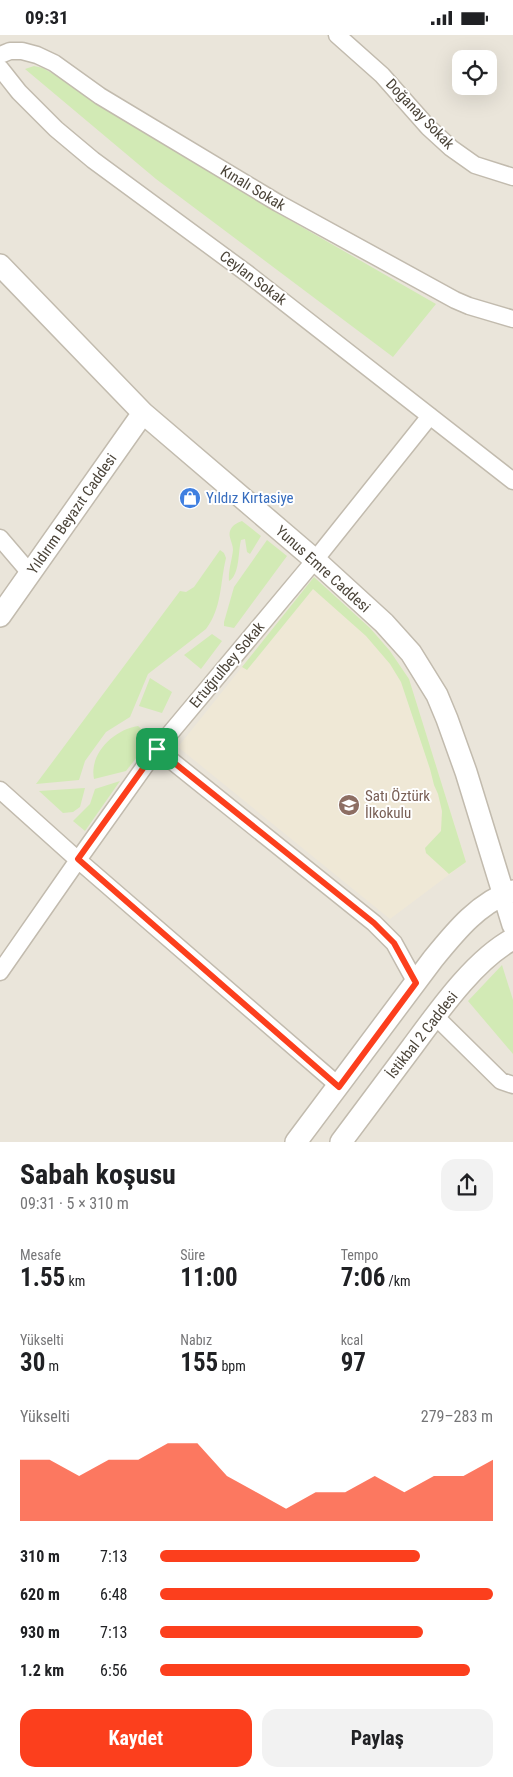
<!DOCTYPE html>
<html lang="tr">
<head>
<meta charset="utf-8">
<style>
	:root { --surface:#fff; --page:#f2f2f2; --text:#202124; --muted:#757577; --accent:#fc3f1d }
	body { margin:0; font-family:"Roboto Condensed",sans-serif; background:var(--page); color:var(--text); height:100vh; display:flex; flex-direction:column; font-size:19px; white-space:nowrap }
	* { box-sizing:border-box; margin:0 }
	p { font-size:16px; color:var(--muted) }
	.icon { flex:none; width:28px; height:28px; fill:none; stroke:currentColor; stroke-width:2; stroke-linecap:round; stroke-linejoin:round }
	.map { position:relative; height:1107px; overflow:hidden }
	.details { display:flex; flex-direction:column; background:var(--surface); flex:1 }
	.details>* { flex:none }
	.fabs { position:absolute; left:452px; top:15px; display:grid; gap:10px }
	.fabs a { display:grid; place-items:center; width:45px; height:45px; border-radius:10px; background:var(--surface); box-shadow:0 5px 20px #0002; font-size:25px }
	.pin { position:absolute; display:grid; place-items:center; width:42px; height:42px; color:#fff; margin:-21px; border-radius:10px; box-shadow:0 2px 8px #0006 }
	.round { display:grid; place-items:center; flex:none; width:52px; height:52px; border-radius:15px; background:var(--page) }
	.overview { display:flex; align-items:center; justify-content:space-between; height:85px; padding:0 20px }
	h1 { font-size:28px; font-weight:700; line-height:38px }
	.figures { display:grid; grid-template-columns:repeat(3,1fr); gap:8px; height:85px; padding:5px 20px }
	.figures div { display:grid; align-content:center }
	.figures b { font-size:25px; font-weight:700 }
	.figures small { font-size:14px; font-weight:400 }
	.figures p { font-size:14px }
	.chart { height:140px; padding:10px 20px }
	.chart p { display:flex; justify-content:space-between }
	.chart svg { width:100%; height:90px; margin-top:5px; fill:var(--accent); opacity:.7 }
	.cta { display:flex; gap:10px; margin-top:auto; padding:10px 20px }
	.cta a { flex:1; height:58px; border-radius:15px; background:var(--accent); color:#fff; font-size:20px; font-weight:700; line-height:58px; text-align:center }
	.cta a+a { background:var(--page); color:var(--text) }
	ul { padding:0 20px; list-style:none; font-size:16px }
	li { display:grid; grid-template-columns:80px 60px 1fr; align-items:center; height:38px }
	li i { height:12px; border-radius:6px; background:var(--accent) }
	.status { display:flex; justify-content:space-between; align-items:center; height:35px; padding:0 25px; background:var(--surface); direction:ltr }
	.status svg { height:14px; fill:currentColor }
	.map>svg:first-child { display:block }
	.residential { fill:#eae5da; fill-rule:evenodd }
	.education { fill:#efe8d6 }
	.green { fill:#d2eab5 }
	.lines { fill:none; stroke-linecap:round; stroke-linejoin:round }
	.minor-casing { stroke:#c2bbae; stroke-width:19 }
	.tertiary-casing { stroke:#c2bbae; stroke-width:24 }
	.minor { stroke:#fff; stroke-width:16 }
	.tertiary { stroke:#fff; stroke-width:21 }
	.route-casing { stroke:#fff; stroke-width:10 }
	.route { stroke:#fc3f1d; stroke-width:6 }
	.labels { text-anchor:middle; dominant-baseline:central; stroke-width:4; stroke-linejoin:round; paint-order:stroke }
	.street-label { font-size:15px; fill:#4b4439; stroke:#fff }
	.shop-label { font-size:15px; fill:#366cbe; stroke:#fff; text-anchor:start }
	.education-label { font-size:15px; fill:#785e54; stroke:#fff; text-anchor:start }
</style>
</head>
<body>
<div class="status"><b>09:31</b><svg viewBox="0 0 49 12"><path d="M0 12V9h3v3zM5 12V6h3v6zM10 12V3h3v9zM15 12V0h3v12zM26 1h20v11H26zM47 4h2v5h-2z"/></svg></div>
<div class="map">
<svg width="513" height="1107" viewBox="0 0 513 1107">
	<rect width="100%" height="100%" fill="#f6f3ec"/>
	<path class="residential" d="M 0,0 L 513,0 L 513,1107 L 0,1107 ZM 461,24 L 489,24 L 489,51 L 461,51 Z"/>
	<path class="education" d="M 314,542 L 370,593 L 390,616 L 409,644 L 466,827 L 390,884 L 178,712 Z"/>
	<path class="green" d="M 34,31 L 43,33 L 67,47 L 274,176 L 436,269 L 393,322 L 156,144 L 25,34 Z
		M 242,486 L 261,501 L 250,519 L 247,517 L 245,504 L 241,505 C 238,516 240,540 229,546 C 228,536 232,525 233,515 C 233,508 228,502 230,496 C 232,490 237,488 242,486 Z
		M 267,505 L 287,521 L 234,593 L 224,591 L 224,587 L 234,552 Z
		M 220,515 L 224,518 L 226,523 C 220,548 222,573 206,594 L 148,639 L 130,682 L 106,697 L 85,726 L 79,745 L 36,749 L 180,556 L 186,557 L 194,552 Z
		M 314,542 L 370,593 L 390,616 L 409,644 L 466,827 L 449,839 L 426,818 L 425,813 L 441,796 L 442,776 L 438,759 L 434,750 L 430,734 L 401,647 L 390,629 L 366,601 L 313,554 L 247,635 L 242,632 Z
		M 212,599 L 222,606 L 201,634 L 184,620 Z
		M 150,643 L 172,657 L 162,678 L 139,671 Z
		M 138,691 L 152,703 L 126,736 L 94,744 C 89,719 113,695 138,691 Z
		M 120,746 L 85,796 L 73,786 L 90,769 L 95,754 Z
		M 85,753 L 80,772 L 73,777 L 63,778 L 39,756 Z
		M 502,930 L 513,965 L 513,1019 L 468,966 Z"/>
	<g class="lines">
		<g class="minor-casing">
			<path id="minor" d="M 337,0 L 382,40 L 428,92 L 451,113 L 475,130 L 513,142
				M 0,20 L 10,16 L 22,16 L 37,20 L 54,28 L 100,61 L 278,168 L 455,265 L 469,271 L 513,284
				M 0,33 L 19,57 L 56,94 L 93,125 L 248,239 L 513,446
				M 0,503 L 30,538
				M 157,714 L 374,888 L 394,908 L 416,948
				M 0,755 L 78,825 L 339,1051
				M 0,937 L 78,825 L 157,714 L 315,525 L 430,381
				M 435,981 L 501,1046 L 513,1050"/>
		</g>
		<g class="tertiary-casing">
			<path id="tertiary" d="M 0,230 L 143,378 L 315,525 L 384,588 L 411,618 L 437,660 L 447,684 L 466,737 L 513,890
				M 0,581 L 143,378
				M 296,1107 L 433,924 C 455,897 479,867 513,856
				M 341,1107 C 365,1075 388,1044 412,1012 C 438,977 474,925 513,904"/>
		</g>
		<use href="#minor" class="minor"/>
		<use href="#tertiary" class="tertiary"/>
	</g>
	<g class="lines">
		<g class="route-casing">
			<path id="route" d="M 157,714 L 374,888 L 394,908 L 416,948 L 339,1052 L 78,824 Z"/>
		</g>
		<use href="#route" class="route"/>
	</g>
	<defs>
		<g id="shop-disc" transform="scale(1.125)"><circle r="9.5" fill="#3f7fe0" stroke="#fff"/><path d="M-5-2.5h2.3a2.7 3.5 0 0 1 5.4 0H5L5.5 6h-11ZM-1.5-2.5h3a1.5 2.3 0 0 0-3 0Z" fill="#fff"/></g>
		<g id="school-disc" transform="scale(1.125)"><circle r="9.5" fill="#8d6e63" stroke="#fff"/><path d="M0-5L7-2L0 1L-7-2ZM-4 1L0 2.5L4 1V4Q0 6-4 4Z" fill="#fff"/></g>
	</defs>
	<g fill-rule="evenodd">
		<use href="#shop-disc" x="190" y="463"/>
		<use href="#school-disc" x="349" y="770"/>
	</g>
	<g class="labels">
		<g class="street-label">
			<text transform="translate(420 79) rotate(46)">Doğanay Sokak</text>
			<text transform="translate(253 153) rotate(31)">Kınalı Sokak</text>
			<text transform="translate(253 243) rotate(37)">Ceylan Sokak</text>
			<text transform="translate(72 479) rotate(-55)">Yıldırım Beyazıt Caddesi</text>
			<text transform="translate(323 534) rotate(42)">Yunus Emre Caddesi</text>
			<text transform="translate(227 630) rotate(-50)">Ertuğrulbey Sokak</text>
			<text transform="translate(422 1000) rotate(-52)">İstikbal 2 Caddesi</text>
		</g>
		<g class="shop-label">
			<text x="206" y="463">Yıldız Kırtasiye</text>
		</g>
		<g class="education-label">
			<text x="365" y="761">Satı Öztürk<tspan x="365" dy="17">İlkokulu</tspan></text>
		</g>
	</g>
</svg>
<div class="fabs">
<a><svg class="icon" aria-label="locate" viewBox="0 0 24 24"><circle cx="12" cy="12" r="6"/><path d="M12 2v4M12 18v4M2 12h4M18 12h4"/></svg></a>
</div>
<div class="pin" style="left:157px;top:714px;background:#1e9e55"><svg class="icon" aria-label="arrive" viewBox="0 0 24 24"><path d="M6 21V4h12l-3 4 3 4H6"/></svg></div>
</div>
<section class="details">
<div class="overview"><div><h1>Sabah koşusu</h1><p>09:31 · 5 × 310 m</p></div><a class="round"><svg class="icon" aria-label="share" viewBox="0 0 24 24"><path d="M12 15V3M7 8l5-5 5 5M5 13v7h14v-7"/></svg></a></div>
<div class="figures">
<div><p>Mesafe</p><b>1.55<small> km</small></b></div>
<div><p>Süre</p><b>11:00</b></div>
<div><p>Tempo</p><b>7:06<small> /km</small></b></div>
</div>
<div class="figures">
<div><p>Yükselti</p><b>30<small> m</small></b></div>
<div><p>Nabız</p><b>155<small> bpm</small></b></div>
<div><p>kcal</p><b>97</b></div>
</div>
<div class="chart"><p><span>Yükselti</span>279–283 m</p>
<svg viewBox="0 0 160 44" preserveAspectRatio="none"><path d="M0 44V14L10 14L20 22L30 14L40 14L50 6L60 6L70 22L80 30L90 38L100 30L110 30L120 22L130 30L140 22L150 22L160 14V44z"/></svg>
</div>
<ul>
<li><b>310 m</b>7:13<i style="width:78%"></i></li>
<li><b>620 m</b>6:48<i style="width:100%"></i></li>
<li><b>930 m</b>7:13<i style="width:79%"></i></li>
<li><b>1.2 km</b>6:56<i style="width:93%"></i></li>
</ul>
<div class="cta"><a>Kaydet</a><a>Paylaş</a></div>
</section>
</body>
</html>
